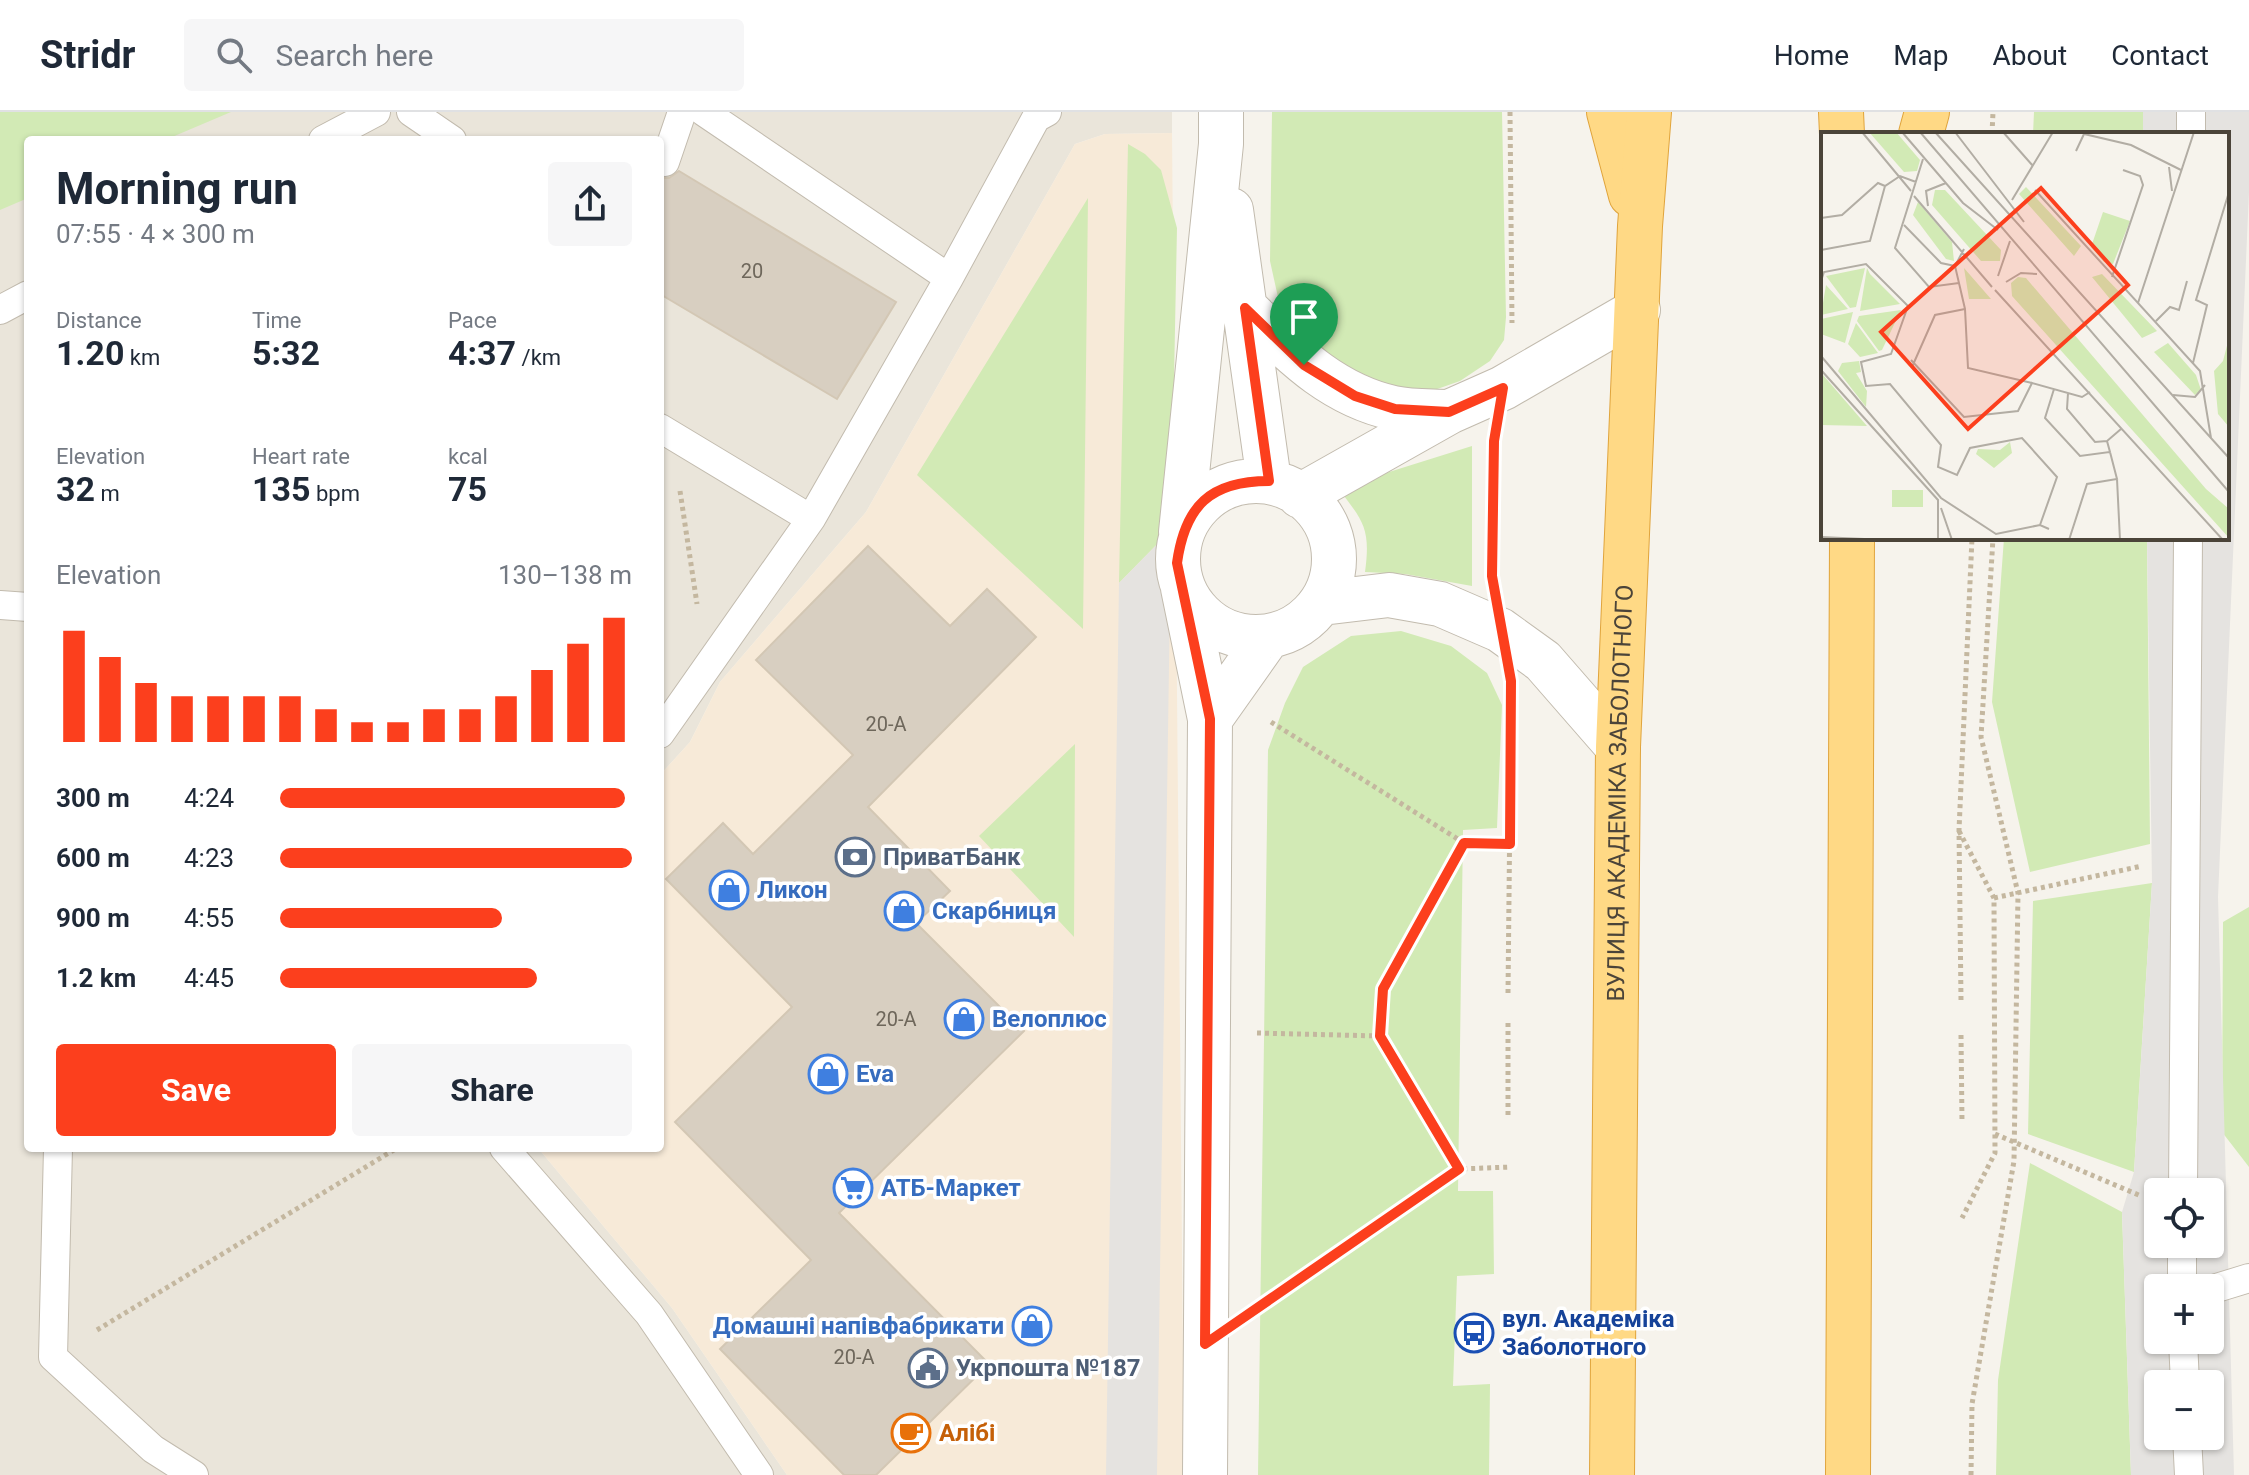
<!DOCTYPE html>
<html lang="en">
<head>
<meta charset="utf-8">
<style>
	:root { --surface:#fff; --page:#f6f6f7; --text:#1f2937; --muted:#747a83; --line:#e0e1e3; --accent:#fc3f1d }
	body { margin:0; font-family:Roboto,sans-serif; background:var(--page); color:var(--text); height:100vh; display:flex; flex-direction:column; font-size:30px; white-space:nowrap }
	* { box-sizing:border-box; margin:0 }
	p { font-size:26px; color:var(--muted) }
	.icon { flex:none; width:44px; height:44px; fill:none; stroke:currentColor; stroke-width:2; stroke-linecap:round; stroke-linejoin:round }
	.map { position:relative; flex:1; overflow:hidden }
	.drawer { position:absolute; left:24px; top:24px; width:640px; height:1016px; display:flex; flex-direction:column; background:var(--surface); border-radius:8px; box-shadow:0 2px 6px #0004 }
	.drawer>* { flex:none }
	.fabs { position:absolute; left:2144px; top:1066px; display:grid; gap:16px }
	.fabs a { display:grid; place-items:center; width:80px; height:80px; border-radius:8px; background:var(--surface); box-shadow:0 2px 6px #0004; font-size:40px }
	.pin { position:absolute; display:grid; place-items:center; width:68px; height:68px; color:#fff; margin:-82px -34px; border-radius:50% 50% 50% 0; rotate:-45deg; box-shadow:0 0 8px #0007 }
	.pin .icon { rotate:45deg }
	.round { display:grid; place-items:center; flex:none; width:84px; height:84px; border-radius:8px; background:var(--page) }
	.headline { display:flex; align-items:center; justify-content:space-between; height:136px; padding:0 32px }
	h1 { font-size:44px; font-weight:700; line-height:60px }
	.figures { display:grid; grid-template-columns:repeat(3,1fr); gap:12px; height:136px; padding:8px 32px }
	.figures div { display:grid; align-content:center }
	.figures b { font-size:34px; font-weight:700 }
	.figures small { font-size:22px; font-weight:400 }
	.figures p { font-size:22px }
	.chart { height:224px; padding:16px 32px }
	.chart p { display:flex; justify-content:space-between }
	.chart svg { width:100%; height:144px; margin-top:8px; stroke:var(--accent); stroke-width:6 }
	.button { display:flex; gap:16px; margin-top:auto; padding:16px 32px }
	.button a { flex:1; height:92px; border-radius:8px; background:var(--accent); color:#fff; font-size:32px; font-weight:700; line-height:92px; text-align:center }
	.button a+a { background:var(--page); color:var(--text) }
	ul { padding:0 32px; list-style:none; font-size:26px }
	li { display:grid; grid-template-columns:128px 96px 1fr; align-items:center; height:60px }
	li i { height:20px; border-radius:10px; background:var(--accent) }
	header { display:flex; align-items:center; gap:48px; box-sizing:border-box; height:112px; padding:0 40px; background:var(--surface); border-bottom:2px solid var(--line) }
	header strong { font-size:38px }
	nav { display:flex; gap:44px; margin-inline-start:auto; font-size:28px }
	.search { width:560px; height:72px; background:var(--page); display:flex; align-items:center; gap:20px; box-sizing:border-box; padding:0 28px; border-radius:8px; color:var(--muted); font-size:30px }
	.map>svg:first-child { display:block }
	.residential { fill:#eae5da }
	.commercial { fill:#f7ead8 }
	.green { fill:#d2eab5 }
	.parking { fill:#e5e3e0; fill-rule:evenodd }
	.building { fill:#d8cfc1; stroke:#d3c7b4; stroke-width:2 }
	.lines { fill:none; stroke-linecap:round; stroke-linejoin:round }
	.service-casing { stroke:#c2bbae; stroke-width:30 }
	.minor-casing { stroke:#c2bbae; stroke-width:46 }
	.trunk-casing { stroke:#e0a43c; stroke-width:46 }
	.path { stroke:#c4b79f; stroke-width:5; stroke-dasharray:4 4; stroke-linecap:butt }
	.service { stroke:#fff; stroke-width:28 }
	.minor { stroke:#fff; stroke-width:44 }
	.trunk { stroke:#ffd985; stroke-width:44 }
	.route-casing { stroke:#fff; stroke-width:16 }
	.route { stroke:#fc3f1d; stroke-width:10 }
	.labels { text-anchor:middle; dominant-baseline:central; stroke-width:7; stroke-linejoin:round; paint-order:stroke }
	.number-label { font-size:20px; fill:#6e675b }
	.street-label { font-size:24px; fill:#4b4439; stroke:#fff }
	.service-label { font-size:24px; font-weight:bold; fill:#4e5e75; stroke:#fff; text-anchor:start }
	.shop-label { font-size:24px; font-weight:bold; fill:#366cbe; stroke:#fff; text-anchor:start }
	.transit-label { font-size:24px; font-weight:bold; fill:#164399; stroke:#fff; text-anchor:start }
	.food-label { font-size:24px; font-weight:bold; fill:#c56008; stroke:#fff; text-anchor:start }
	.inset-road { fill:none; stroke:#b2ada4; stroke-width:2 }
	.view { fill:#fc3f1d; fill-opacity:0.15; stroke:#fc3f1d; stroke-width:4 }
	.inset-edge { fill:none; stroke:#4b4439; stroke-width:4 }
</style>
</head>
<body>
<header>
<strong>Stridr</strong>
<div class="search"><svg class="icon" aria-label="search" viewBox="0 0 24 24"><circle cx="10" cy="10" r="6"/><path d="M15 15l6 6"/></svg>Search here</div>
<nav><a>Home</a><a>Map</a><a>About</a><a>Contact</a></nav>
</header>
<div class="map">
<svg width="2249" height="1363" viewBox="0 0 2249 1363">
	<rect width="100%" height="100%" fill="#f6f3ec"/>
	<path class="residential" d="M 0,0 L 1172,0 L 1172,21 L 1105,22 L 1075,32 L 866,400 L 720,570 L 690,630 L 660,663 L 660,28 L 28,28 L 28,1036 L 538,1036 L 672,1196 L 787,1363 L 0,1363 Z"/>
	<path class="commercial" d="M 1172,21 L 1184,1363 L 787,1363 L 672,1196 L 538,1036 L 660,1036 L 660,663 L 690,630 L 720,570 L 866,400 L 1075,32 L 1105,22 Z"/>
	<path class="green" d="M 0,0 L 231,0 L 165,28 L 28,28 L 28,86 L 0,98 Z
		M 1272,0 L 1502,0 L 1506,205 L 1504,228 L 1490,249 L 1460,269 L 1423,282 L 1381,279 L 1305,235 L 1281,199 L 1270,149 Z
		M 2034,0 L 2143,0 L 2143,22 L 2033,22 Z
		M 1128,32 L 1145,42 L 1161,58 L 1177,116 L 1171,418 L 1119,471 Z
		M 1088,86 L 1083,517 L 917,363 Z
		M 1472,334 L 1472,474 L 1405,462 L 1365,460 C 1371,416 1363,409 1338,376 Z
		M 2004,426 L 2147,426 L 2150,732 L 2030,760 L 1992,590 Z
		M 1401,519 L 1451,534 L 1487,561 L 1502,593 L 1497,716 L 1463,718 L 1458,1079 L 1493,1079 L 1494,1162 L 1457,1164 L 1453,1274 L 1490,1272 L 1489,1363 L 1258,1363 L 1268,638 L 1285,591 L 1303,555 L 1351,524 Z
		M 1075,632 L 1074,825 L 979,724 Z
		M 2152,771 L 2134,1060 L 2028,1022 L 2033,789 Z
		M 2249,795 L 2249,1055 L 2222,1020 L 2223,810 Z
		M 2030,1051 L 2122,1100 L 2131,1363 L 1996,1363 L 1998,1268 Z"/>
	<path class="parking" d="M 2143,0 L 2249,0 L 2249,80 L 2218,785 L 2234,1363 L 2131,1363 L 2122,1100 L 2134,1060 L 2152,771 L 2147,426 L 2227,426 L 2227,22 L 2143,22 ZM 2158,1080 L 2210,1080 L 2210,1132 L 2158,1132 ZM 2158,1176 L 2210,1176 L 2210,1228 L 2158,1228 ZM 2158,1272 L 2210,1272 L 2210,1324 L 2158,1324 Z
		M 1171,418 L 1157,1363 L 1106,1363 L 1119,471 Z"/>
	<path class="building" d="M 679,59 L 896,190 L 837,287 L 660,182 L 660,66 L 669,66 Z
		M 868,434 L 950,514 L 987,477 L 1036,525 L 868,695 L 950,779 L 916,811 L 1024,919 L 839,1101 L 989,1252 L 876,1363 L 844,1363 L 720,1237 L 811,1148 L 675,1010 L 792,895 L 666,767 L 723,711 L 753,742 L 853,643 L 756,548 Z"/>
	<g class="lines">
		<g class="service-casing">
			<path id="service" d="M 411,0 L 452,28
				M 704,0 L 949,166
				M 2191,22 L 2191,0
				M 323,28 L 376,0
				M 665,50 L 682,0
				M 0,198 L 28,183
				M 660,316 L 811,407
				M 0,493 L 28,495
				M 660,622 L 811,407 L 949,166 L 1036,6 L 1047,0
				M 58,1036 L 53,1245 L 153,1337 L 194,1363
				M 504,1036 L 649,1202 L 759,1363
				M 2183,1080 L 2188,426
				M 2182,1176 L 2182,1132
				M 2210,1178 L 2249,1166
				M 2183,1228 L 2185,1272
				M 2187,1324 L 2189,1363"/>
		</g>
		<g class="minor-casing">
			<path id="minor" d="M 1231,98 L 1269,369
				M 1245,196 C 1290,239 1330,282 1393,296 C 1411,300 1431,299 1449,300
				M1178 447a78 78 0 1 1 156 0a78 78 0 1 1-156 0Z
				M 1300,384 L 1449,300 L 1503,276 L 1638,198
				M 1181,420 L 1221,32 L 1221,0
				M 1183,476 L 1210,607 L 1205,1363
				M 1322,491 L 1389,483 L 1440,492 L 1500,518 L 1543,549 L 1618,635
				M 1210,607 L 1268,525"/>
		</g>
		<g class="trunk-casing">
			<g id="trunk">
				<path d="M 1609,0 L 1631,83"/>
				<path d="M 1841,0 L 1842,22"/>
				<path d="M 1921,22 L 1927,0"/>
				<path id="s1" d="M 1612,1363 L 1618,635 L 1640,114 L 1649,0"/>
				<path d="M 1848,1363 L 1852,426"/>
			</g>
		</g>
		<path class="path" d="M 1510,0 L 1512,211
			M 1992,22 L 1993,0
			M 680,379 L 697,492
			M 1492,458 L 1494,336
			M 1271,610 L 1464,731 L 1510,732
			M 1959,719 L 1994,786 L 1995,1041 L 1962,1106
			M 1994,786 L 2142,754
			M 1508,881 L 1511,594
			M 1961,888 L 1959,718 L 1972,426
			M 1257,921 L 1380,924
			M 1961,923 L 1962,1010
			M 1508,1003 L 1508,909
			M 1995,1022 L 2141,1084
			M 1459,1057 L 1380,924 L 1383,877 L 1464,731
			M 1258,1195 L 1459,1057 L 1511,1055
			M 97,1218 L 397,1036
			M 1971,1363 L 1972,1292 L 2014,1049 L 2018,781 L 1981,625 L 1993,426"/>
		<use href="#service" class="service"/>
		<use href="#minor" class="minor"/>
		<use href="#trunk" class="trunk"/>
	</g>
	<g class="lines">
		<g class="route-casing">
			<path id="route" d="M 1245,196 L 1304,253 L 1355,284 L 1395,297 L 1449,300 L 1503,276 L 1494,329 L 1492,464 L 1511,569 L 1510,732 L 1464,731 L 1383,877 L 1380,924 L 1459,1057 L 1205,1232 L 1210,607 L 1177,451 C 1185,394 1210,369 1269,369 Z"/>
		</g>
		<use href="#route" class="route"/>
	</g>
	<defs>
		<g id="bank-ring" transform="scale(2)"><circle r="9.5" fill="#fff" stroke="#5c6f8a" stroke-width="1.5"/><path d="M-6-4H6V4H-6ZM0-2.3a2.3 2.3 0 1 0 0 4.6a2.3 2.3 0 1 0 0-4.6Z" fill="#5c6f8a"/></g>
		<g id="shop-ring" transform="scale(2)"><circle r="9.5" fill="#fff" stroke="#3f7fe0" stroke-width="1.5"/><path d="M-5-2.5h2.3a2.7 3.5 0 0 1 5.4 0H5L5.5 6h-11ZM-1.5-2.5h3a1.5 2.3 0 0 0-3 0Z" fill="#3f7fe0"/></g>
		<g id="supermarket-ring" transform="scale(2)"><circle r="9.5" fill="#fff" stroke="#3f7fe0" stroke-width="1.5"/><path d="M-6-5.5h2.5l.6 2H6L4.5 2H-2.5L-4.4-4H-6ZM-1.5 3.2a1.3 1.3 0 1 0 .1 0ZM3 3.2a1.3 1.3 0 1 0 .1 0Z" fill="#3f7fe0"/></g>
		<g id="bus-ring" transform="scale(2)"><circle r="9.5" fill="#fff" stroke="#1a4fb4" stroke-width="1.5"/><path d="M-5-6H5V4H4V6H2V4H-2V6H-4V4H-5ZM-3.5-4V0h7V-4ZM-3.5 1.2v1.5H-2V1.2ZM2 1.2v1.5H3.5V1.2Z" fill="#1a4fb4"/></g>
		<g id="civic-ring" transform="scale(2)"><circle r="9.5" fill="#fff" stroke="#5c6f8a" stroke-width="1.5"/><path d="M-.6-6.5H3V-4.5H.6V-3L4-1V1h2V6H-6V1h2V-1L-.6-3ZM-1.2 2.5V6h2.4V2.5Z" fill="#5c6f8a"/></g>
		<g id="cafe-ring" transform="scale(2)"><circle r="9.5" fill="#fff" stroke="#e8710a" stroke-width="1.5"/><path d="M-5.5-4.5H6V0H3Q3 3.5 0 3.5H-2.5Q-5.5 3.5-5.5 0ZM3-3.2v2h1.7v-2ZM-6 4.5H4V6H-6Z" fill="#e8710a"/></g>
	</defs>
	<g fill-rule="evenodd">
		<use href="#bank-ring" x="855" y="745"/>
		<use href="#shop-ring" x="729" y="778"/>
		<use href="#shop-ring" x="904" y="799"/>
		<use href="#shop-ring" x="964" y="907"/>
		<use href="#shop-ring" x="828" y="962"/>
		<use href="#supermarket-ring" x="853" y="1076"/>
		<use href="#shop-ring" x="1032" y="1214"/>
		<use href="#bus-ring" x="1474" y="1221"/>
		<use href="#civic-ring" x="928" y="1256"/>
		<use href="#cafe-ring" x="911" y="1321"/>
	</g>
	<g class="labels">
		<g class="number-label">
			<text x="752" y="159">20</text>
			<text x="886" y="612">20-А</text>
			<text x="896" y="907">20-А</text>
			<text x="854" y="1245">20-А</text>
		</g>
		<g class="street-label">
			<text stroke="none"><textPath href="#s1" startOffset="682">ВУЛИЦЯ АКАДЕМІКА ЗАБОЛОТНОГО</textPath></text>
		</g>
		<g class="service-label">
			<text x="883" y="745">ПриватБанк</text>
			<text x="956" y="1256">Укрпошта №187</text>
		</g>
		<g class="shop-label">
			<text x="757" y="778">Ликон</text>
			<text x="932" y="799">Скарбниця</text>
			<text x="992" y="907">Велоплюс</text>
			<text x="856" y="962">Eva</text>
			<text x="881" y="1076">АТБ-Маркет</text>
			<text x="1004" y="1214" text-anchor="end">Домашні напівфабрикати</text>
		</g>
		<g class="transit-label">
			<text x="1502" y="1207">вул. Академіка<tspan x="1502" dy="28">Заболотного</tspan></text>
		</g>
		<g class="food-label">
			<text x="939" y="1321">Алібі</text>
		</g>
	</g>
	<g transform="translate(1821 20)">
		<rect width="408" height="408" fill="#f6f3ec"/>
		<path d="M 48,0 L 75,0 L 99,28 L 96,39 L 83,40 ZM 205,55 L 260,114 L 253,124 L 198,62 ZM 114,58 L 124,58 L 180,118 L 179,129 L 160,129 L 111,73 ZM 97,70 L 131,110 L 133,129 L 125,127 L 92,83 ZM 282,80 L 309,89 L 292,132 L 283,130 L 270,115 ZM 44,136 L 35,175 L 29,176 L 5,144 ZM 46,136 L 49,142 L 79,172 L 39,179 ZM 143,136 L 170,167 L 148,167 ZM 281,142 L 336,199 L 321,206 L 271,145 ZM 197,145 L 205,146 L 385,357 L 408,377 L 408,406 L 191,164 L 190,151 ZM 5,153 L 27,177 L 0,183 ZM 80,178 L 61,218 L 58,219 L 36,189 L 38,184 ZM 32,180 L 24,211 L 0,202 L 0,187 ZM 35,191 L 57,221 L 39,225 L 27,212 ZM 408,206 L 408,295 L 397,282 L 393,239 L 402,229 ZM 347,211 L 375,243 L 380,258 L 374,263 L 333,220 ZM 38,229 L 40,240 L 35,241 L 46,259 L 45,275 L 17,239 L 21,231 ZM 2,243 L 46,294 L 0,293 ZM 189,310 L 191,321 L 173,336 L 155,322 L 157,317 L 179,318 ZM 71,358 L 102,358 L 102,375 L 71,375 Z" fill="#d2eab5"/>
		<path class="inset-road" d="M 41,0 L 90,59M 81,0 L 142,71 L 177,98M 99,0 L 408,360M 114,0 L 408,326M 134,0 L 203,90M 182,0 L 212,34M 255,19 L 263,2 L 310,13 L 360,38M 102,27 L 74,116 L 108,155 L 138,151M 348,35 L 351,59M 214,58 L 379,239 L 390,306M 93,64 L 171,155M 191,68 L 232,0M 107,74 L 105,59 L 125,51M 0,86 L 21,83 L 57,51 L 64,54 L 79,44 L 95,50M 83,93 L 120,131 L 134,134M 143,117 L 134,134 L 144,177 L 147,236 L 211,251M 0,118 L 49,109 L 64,54M 177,144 L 189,109M 291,145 L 322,53 L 319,44 L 302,38M 0,149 L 3,140 L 45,132 L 87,174 L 70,222 L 40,230 L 45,254 L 69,252 L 120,313 L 117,335 L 136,343 L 149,316 L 201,306 L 236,345 L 219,393M 185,150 L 200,141 L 216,142M 174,158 L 402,408M 317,171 L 373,0M 335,189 L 349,175 L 358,178 L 366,149M 0,224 L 120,366 L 175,402 L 219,393 L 228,397M 90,228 L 143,285 L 197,279 L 211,251 L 261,265 L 269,260M 372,231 L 386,173 L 375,168 L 408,60M 91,235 L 114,183 L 144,177M 0,238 L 117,368 L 117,408M 233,257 L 224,286 L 259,324 L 289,320 L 286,309 L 300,297M 247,261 L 246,277 L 274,310 L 286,309M 352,263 L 374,265 L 384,253M 296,347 L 299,408M 120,376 L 131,408M 0,405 L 65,408M 248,408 L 266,352 L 296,347 L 289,320"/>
		<path class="view" d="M 220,56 L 307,153 L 147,297 L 60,200 Z"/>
		<rect width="408" height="408" class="inset-edge"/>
	</g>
</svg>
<div class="fabs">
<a><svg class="icon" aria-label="locate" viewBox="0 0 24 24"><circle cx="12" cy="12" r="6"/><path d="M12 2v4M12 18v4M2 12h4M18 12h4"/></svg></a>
<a>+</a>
<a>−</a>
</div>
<div class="pin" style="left:1304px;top:253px;background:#1e9e55"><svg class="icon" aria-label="arrive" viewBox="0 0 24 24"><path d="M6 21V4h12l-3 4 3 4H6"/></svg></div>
<section class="drawer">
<div class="headline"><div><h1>Morning run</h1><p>07:55 · 4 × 300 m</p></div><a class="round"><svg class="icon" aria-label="share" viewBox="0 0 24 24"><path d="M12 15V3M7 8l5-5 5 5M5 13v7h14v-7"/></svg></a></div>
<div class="figures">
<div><p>Distance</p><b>1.20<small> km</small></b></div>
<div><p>Time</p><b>5:32</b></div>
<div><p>Pace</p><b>4:37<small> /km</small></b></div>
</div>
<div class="figures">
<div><p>Elevation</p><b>32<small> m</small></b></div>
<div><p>Heart rate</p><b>135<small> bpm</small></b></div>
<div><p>kcal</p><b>75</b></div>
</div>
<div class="chart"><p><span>Elevation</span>130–138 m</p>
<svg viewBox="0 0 160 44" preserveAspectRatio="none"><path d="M5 44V10M15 44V18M25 44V26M35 44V30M45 44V30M55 44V30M65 44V30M75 44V34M85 44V38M95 44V38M105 44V34M115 44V34M125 44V30M135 44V22M145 44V14M155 44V6"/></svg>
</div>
<ul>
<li><b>300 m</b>4:24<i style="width:98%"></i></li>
<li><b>600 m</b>4:23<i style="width:100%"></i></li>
<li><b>900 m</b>4:55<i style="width:63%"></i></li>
<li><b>1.2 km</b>4:45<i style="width:73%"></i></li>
</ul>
<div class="button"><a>Save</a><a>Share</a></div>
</section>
</div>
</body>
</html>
